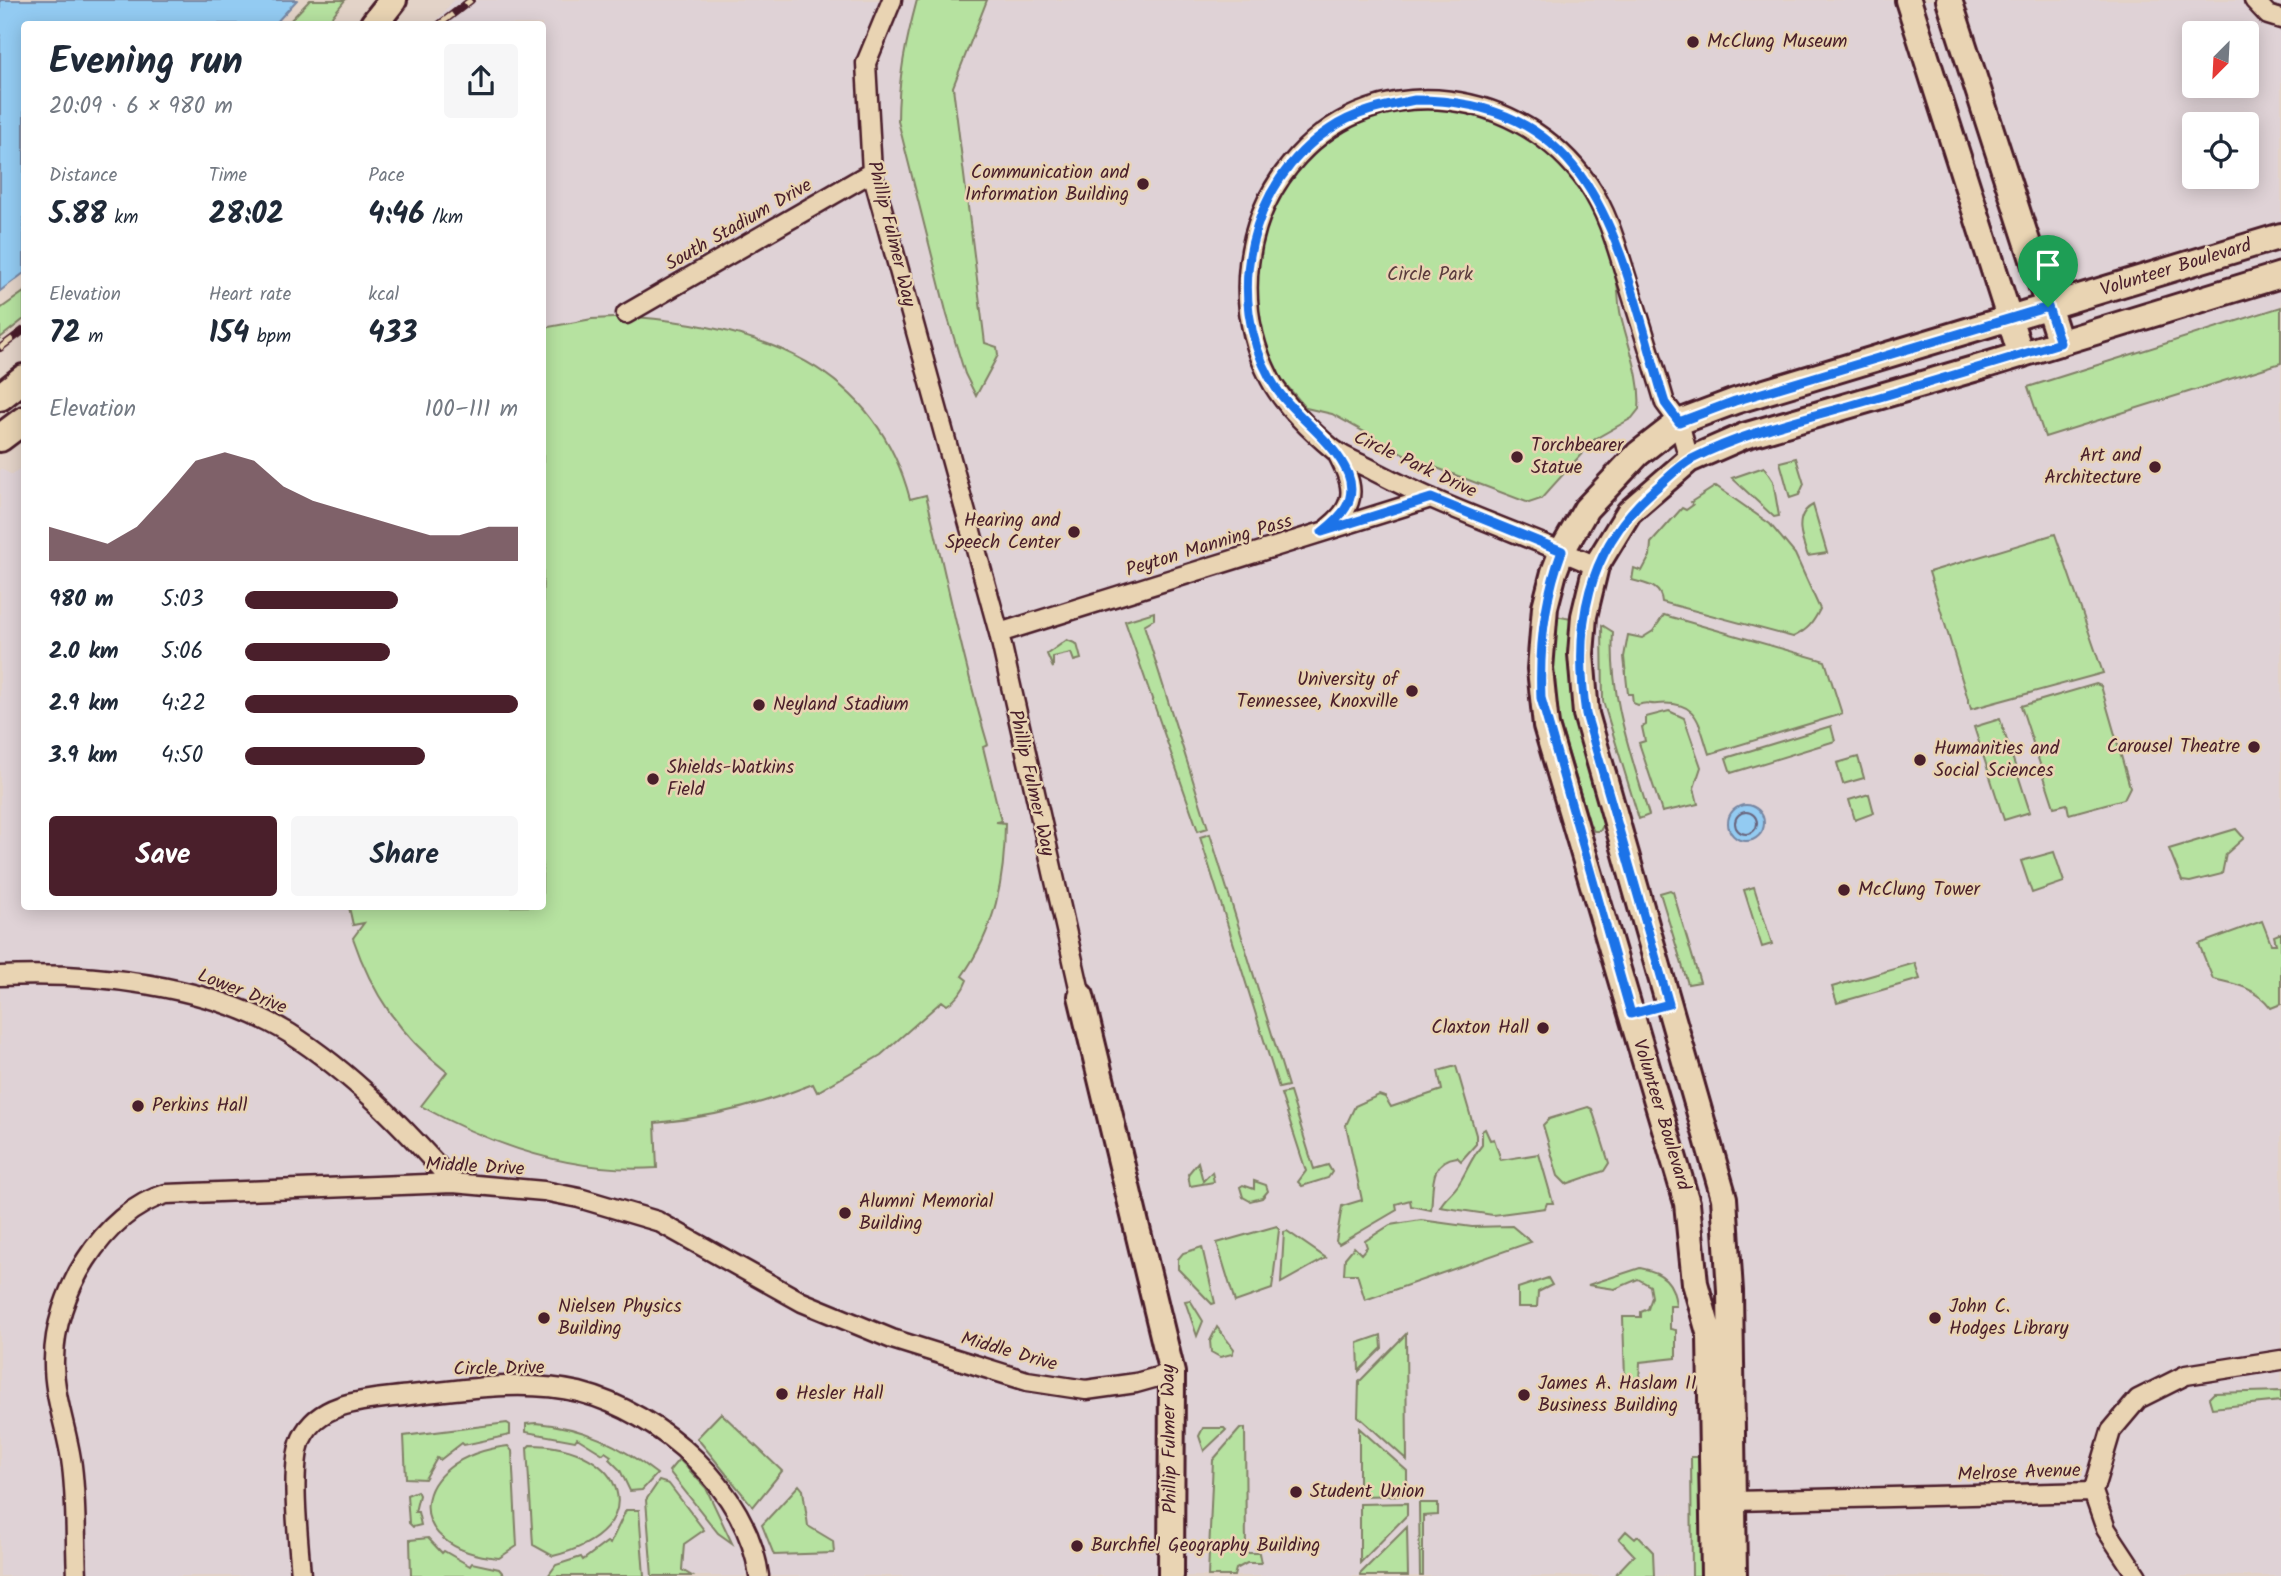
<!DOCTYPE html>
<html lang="en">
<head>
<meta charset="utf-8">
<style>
	:root { --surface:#fff; --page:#f6f6f7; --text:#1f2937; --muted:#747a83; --accent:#4a1f2b }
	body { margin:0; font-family:Kalam,sans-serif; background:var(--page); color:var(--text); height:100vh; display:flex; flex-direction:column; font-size:26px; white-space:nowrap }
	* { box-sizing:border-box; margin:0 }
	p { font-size:23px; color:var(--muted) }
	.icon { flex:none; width:38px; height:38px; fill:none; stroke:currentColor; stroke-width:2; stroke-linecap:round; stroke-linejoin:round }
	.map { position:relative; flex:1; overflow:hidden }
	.panel { position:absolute; left:21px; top:21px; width:525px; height:889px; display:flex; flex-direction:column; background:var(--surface); border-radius:7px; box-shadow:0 4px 18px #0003 }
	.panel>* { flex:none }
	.needle { width:46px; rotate:204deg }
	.buttons { position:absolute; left:2182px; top:21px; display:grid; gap:14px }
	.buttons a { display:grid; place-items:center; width:77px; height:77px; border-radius:7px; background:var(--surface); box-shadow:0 4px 18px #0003; font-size:35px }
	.pin { position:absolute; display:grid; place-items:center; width:60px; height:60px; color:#fff; margin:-72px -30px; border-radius:50% 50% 50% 0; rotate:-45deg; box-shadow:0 0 7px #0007 }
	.pin .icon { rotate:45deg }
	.round { display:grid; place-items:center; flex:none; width:74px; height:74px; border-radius:7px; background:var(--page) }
	.overview { display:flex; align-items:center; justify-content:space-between; height:119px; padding:0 28px }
	h1 { font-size:38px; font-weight:800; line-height:52px }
	.stats { display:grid; grid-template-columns:repeat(3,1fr); gap:10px; height:119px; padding:7px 28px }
	.stats div { display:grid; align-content:center }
	.stats b { font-size:30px; font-weight:800 }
	.stats small { font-size:19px; font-weight:400 }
	.stats p { font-size:19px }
	.chart { height:196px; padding:14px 28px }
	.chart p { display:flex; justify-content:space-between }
	.chart svg { width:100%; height:126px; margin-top:7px; fill:var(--accent); opacity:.7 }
	.button { display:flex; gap:14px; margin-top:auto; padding:14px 28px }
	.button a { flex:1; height:80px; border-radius:7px; background:var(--accent); color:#fff; font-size:28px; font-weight:800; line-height:80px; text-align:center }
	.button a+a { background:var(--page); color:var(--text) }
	ul { padding:0 28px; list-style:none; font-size:23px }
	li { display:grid; grid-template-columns:112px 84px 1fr; align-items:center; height:52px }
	li i { height:18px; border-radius:9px; background:var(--accent) }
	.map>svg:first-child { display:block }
	.built { fill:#dfd2d6; fill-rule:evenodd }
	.green { fill:#b6e2a0; stroke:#808066; stroke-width:2 }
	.water { fill:#93cbf2; stroke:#7686a2; stroke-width:2 }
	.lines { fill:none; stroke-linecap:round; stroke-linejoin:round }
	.shore { stroke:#67647b; stroke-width:2 }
	.street-casing { stroke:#4a1f2b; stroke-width:23 }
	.secondary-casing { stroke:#4a1f2b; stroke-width:30 }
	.primary-casing { stroke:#4a1f2b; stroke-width:32 }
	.street { stroke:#e9d4b3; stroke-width:18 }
	.secondary { stroke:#e9d4b3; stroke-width:24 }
	.primary { stroke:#e9d4b3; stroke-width:26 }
	.rail-casing { stroke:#4a1f2b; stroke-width:8 }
	.rail { stroke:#e9d4b3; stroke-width:5; stroke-dasharray:16; stroke-linecap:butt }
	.route-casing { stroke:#fff; stroke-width:14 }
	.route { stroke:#1a73e8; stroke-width:9 }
	.poi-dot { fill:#4a1f2b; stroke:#e9d4b3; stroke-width:2.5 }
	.labels { text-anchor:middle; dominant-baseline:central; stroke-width:5; stroke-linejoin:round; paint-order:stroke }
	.poi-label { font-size:19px; fill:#4a1f2b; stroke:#e9d4b3; text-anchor:start }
	.street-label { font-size:19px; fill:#4a1f2b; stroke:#e9d4b3 }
	.park-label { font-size:19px; fill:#5a3c3d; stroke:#e9d4b3 }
</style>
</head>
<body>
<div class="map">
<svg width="2281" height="1576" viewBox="0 0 2281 1576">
	<rect width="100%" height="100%" fill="#e3d3c8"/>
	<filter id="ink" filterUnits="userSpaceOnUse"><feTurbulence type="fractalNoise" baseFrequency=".0143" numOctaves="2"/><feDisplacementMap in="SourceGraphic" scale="14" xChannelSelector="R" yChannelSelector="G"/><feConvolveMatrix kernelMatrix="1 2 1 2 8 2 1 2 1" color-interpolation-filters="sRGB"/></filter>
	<g filter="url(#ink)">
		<path class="built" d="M 454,0 L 2281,0 L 2281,1576 L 0,1576 L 0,468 L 12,475 L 24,464 L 24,906 L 542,906 L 542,24 L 434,24 ZM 2194,33 L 2247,33 L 2247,86 L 2194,86 ZM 2194,124 L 2247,124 L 2247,177 L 2194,177 Z"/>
		<path class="green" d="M 310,0 L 345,0 L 326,24 L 287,24 Z
			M 917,0 L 987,0 L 953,87 L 985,343 L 997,347 L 998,355 L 976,396 L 965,374 L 947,315 L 898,121 C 898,79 906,41 917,0 Z
			M 1436,103 C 1457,109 1483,112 1503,121 C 1572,152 1602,214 1617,284 C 1619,294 1618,305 1621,316 C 1628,346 1642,378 1639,409 L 1632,418 L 1595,439 L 1541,499 L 1529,503 L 1413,459 L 1332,414 L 1306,408 L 1282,380 L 1267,354 L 1251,295 L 1258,232 L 1296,166 L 1336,132 L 1388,108 Z
			M 24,292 L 24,319 L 0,338 L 0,309 Z
			M 2281,307 L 2281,363 L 2045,437 L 2028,387 Z
			M 635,317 C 760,327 875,366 910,499 L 926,495 C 947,579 963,663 988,745 L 983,747 L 1001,821 L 996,822 L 1005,823 C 1005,879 995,930 962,976 L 967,980 C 963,991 957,999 947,1005 L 942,1001 L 881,1055 L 817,1092 L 813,1084 C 761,1105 711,1118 655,1123 L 657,1168 C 573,1174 493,1146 421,1106 L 447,1072 C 400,1035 372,994 353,938 L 364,923 L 353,925 L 349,907 L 542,906 L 543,328 L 592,319 Z
			M 1796,458 L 1804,484 L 1799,495 L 1790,498 L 1780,462 Z
			M 1764,467 L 1773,481 L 1779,516 L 1774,517 L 1732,478 Z
			M 1716,486 L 1770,524 L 1795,554 L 1820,609 C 1813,623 1808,630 1793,637 L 1662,602 C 1661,585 1645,584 1632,580 L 1634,568 L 1642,571 L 1650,556 L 1651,543 L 1682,508 L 1686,510 L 1693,505 L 1691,502 Z
			M 1813,505 L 1827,553 L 1808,556 C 1801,539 1793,515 1813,505 Z
			M 2055,534 L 2103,673 L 1971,709 L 1929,572 Z
			M 1154,612 L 1154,619 L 1144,625 L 1208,828 L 1198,831 L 1125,621 Z
			M 1664,615 L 1825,661 L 1842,714 L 1709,754 C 1698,721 1698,700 1657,704 C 1649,705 1648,701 1638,705 L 1633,703 L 1632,694 L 1628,694 L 1624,657 L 1628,635 L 1642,638 L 1653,631 Z
			M 1556,616 L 1571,619 C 1562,691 1583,746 1603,815 L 1604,824 L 1600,831 L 1594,831 L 1590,825 L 1556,710 L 1552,668 Z
			M 1602,625 L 1613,632 C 1609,696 1631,754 1649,815 L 1639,819 L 1603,701 Z
			M 1067,640 L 1077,644 L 1081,659 L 1074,661 L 1071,653 L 1053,657 L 1053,668 L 1047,654 Z
			M 2096,684 L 2101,686 L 2130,787 L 2124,799 L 2069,814 L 2067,804 L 2054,807 L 2021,706 Z
			M 1669,711 L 1684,718 L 1701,767 L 1694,788 L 1698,804 L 1662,812 L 1639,743 L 1645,741 L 1642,727 L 1646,725 L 1646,717 Z
			M 2000,719 L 2030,812 L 2004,820 L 1974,727 Z
			M 1831,726 L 1835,741 L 1731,773 L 1726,758 Z
			M 1858,757 L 1864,778 L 1843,784 L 1837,763 Z
			M 1869,794 L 1874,813 L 1855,820 L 1849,800 Z
			M 2236,829 L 2244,838 L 2226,854 L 2222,874 L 2190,882 L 2182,881 L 2169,849 Z
			M 1210,834 L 1288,1086 L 1279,1088 L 1200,837 Z
			M 2054,852 L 2064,882 L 2032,893 L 2021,861 Z
			M 1754,887 L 1772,944 L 1762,947 L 1744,890 Z
			M 1670,890 L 1673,892 L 1700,982 L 1688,984 L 1660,893 Z
			M 2262,921 L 2271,944 L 2276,944 L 2274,936 L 2281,933 L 2281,1004 L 2271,1008 C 2256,988 2237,984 2213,979 L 2199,944 Z
			M 1915,963 L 1920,979 L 1837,1003 L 1832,987 Z
			M 1456,1066 L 1476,1135 L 1476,1144 L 1461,1161 L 1457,1157 C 1428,1161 1434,1188 1431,1210 L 1411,1206 L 1410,1200 L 1396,1204 L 1397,1210 L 1339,1244 L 1336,1241 L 1342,1206 L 1362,1200 L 1346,1125 L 1355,1106 L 1379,1095 L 1385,1097 L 1391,1107 L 1442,1090 L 1438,1071 Z
			M 1290,1092 L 1314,1169 L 1328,1165 L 1332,1172 L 1328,1178 L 1302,1186 L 1298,1182 L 1306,1171 L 1281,1094 Z
			M 1588,1107 L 1592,1109 L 1609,1163 L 1604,1171 L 1566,1184 L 1558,1176 L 1543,1125 L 1549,1119 Z
			M 1485,1129 L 1490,1140 L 1494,1139 L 1501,1160 L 1539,1154 L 1553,1203 L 1547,1203 L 1545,1208 L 1493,1215 L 1440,1207 C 1445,1197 1452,1194 1458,1185 C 1468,1170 1469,1161 1482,1145 L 1482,1131 Z
			M 1198,1162 L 1203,1181 L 1212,1172 L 1214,1182 L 1190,1186 L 1188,1174 Z
			M 1254,1181 L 1266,1185 L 1268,1191 L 1262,1198 L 1250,1201 L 1243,1197 L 1240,1187 L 1243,1185 L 1254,1189 Z
			M 1421,1220 L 1472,1227 L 1512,1226 L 1531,1242 L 1365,1300 L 1357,1274 L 1344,1274 L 1345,1258 L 1354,1247 L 1361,1254 L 1367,1247 L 1365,1241 L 1390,1225 Z
			M 1277,1226 L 1279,1230 L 1272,1289 L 1235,1302 L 1217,1243 Z
			M 1287,1231 L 1326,1258 L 1281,1283 L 1284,1232 Z
			M 1202,1247 L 1215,1303 L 1212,1304 L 1178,1269 L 1178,1259 L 1183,1253 Z
			M 1640,1268 C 1663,1272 1674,1282 1676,1306 L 1670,1306 L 1670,1329 L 1676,1330 L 1676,1358 L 1640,1362 L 1639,1383 L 1625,1379 L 1623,1317 L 1641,1317 L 1641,1312 L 1648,1309 L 1652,1297 L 1650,1286 L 1638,1279 L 1615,1289 L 1588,1285 Z
			M 1548,1278 L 1552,1285 L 1538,1292 L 1537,1307 L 1518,1307 L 1518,1288 Z
			M 1190,1300 L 1203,1321 L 1197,1336 L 1185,1301 Z
			M 1217,1327 L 1234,1349 L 1232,1354 L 1220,1357 L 1211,1352 L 1210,1341 Z
			M 1406,1334 L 1407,1460 L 1358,1416 L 1359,1382 Z
			M 1381,1335 L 1382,1348 L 1359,1371 L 1358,1343 Z
			M 2281,1391 L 2281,1401 L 2212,1408 L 2209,1398 L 2214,1393 Z
			M 721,1413 L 782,1471 L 753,1507 L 697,1438 Z
			M 507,1423 L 510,1425 L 510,1435 L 464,1445 L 462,1443 L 440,1460 L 437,1458 L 425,1479 L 406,1478 L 404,1436 Z
			M 536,1423 C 583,1427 620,1445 657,1474 L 642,1490 L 630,1491 L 620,1470 L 609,1459 L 611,1456 L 605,1452 L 603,1454 L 577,1438 L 575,1441 L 526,1432 L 526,1424 Z
			M 1203,1428 L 1224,1428 L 1226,1430 L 1204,1451 L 1199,1436 Z
			M 1245,1428 L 1246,1553 L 1259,1553 L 1261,1563 L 1247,1563 L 1236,1569 L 1234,1576 L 1208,1576 L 1213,1460 L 1240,1429 Z
			M 1359,1428 L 1407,1471 L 1407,1495 L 1359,1496 Z
			M 530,1445 C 627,1445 656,1531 553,1556 L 533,1545 L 527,1448 Z
			M 508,1446 L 512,1451 L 517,1546 L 499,1558 C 398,1550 407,1458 508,1446 Z
			M 1691,1457 L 1700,1457 L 1701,1576 L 1692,1576 Z
			M 679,1459 L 706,1488 L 732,1543 L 718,1533 L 669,1471 Z
			M 659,1481 L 669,1484 L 704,1530 L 684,1544 L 682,1570 L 692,1576 L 652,1576 L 646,1500 Z
			M 799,1485 L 803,1490 L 808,1526 L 833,1541 L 834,1553 L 774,1555 L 762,1525 Z
			M 417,1491 L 419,1495 L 415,1512 L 418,1512 L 421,1525 L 413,1527 L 409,1523 L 407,1495 Z
			M 1407,1503 L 1407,1515 L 1360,1563 L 1360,1504 Z
			M 1419,1503 L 1438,1503 L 1438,1515 L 1423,1516 L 1423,1576 L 1420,1576 Z
			M 626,1510 L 639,1510 L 644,1576 L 548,1576 L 556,1565 L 581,1557 L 583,1560 L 607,1542 L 610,1544 Z
			M 1407,1527 L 1408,1576 L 1360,1576 L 1360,1574 Z
			M 1626,1531 L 1635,1539 L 1638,1536 L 1653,1552 L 1654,1576 L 1614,1576 L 1634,1555 L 1619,1539 Z
			M 428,1538 L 442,1553 L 444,1551 L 470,1566 L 472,1563 L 499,1569 L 505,1576 L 411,1576 L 410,1540 Z"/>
		<path class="water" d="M 0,0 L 297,0 L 275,24 L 24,24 L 24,273 L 0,291 Z
			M1728 823a18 18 0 1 1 36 0a18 18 0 1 1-36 0Z"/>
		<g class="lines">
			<path class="shore" d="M1735 823a11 11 0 1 1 22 0a11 11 0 1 1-22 0Z"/>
			<g class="street-casing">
				<path id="street" d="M 892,0 L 866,63 L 872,172 L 999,633 L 1081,996
					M 2254,0 L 2268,15 L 2281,19
					M 626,314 L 872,172
					M 1329,527 C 1361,502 1352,482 1336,451
					M 1596,566 C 1523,534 1447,509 1376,472 C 1363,464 1346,459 1334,450 C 1312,432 1283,404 1270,379 C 1233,307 1242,217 1298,156 C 1380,66 1522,89 1588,184 C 1610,216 1618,252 1630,289 C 1642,327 1654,365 1665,403 L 1679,422 L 1689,460
					M 999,633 L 1431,498
					M 0,976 C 91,972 209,984 289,1033 C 351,1072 405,1128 453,1183
					M 1734,1501 L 2093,1492
					M 77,1576 C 75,1538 77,1497 71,1459 C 66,1426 53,1394 54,1360 C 54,1296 102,1212 166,1194 L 453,1183 L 544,1191 L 579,1198 L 657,1221 L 802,1302 L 892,1339 L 1027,1381 L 1086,1390 L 1136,1383 L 1172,1373
					M 301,1576 C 299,1543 289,1466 302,1438 C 320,1399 373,1400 410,1395 C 464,1389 525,1379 579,1392 C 661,1413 748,1490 759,1576
					M 2137,1576 L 2106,1529 L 2093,1492 L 2111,1431 L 2138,1399 L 2186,1375 L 2281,1360"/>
			</g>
			<g class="secondary-casing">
				<path id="secondary" d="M 1908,0 L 2021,355
					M 1949,0 L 2060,343
					M 1081,996 L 1172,1373 L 1171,1576
					M 1714,1576 L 1710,1336 L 1695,1283 L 1687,1203 L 1546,726 L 1540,669 L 1545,607 L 1554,572 L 1562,551 L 1586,509 L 1638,454 L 1679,422 L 1735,401 L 2281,236
					M 1734,1576 L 1730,1291 L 1724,1198 L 1586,714 L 1581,654 L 1584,616 L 1596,566 L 1629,512 L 1689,460 L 1744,436 L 1977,368 L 2281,275"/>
			</g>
			<g class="primary-casing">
				<path id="primary" d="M 374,24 L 393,0
					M 0,397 L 24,378
					M 0,438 L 24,420"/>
			</g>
			<use href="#street" class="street"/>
			<use href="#secondary" class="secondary"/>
			<use href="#primary" class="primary"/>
			<g class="rail-casing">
				<path id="rail" d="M 440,24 L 471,0
					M 0,348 L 24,330"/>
			</g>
			<use href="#rail" class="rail"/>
		</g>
	</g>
	<g class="lines" filter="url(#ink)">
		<g class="route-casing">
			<path id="route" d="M 1415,100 C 1605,100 1620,258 1665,403 L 1679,422 L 1735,401 L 2048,307 L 2060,343 C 1991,364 1922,385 1852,405 C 1798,420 1743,433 1692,459 C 1679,466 1667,479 1655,489 C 1586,549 1573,626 1586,714 L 1669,1004 L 1631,1014 L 1541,698 C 1539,647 1544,599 1562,551 L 1431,498 L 1322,532 C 1341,517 1358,501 1348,474 C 1332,436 1291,416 1271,380 C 1224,296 1249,182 1330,129 C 1357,111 1385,106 1415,100 Z"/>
		</g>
		<use href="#route" class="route"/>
	</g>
	<g class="poi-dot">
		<circle cx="1693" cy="42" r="7"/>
		<circle cx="1143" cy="184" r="7"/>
		<circle cx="1517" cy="457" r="7"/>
		<circle cx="2155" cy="467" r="7"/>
		<circle cx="1074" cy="532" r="7"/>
		<circle cx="1412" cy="691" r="7"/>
		<circle cx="759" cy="705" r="7"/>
		<circle cx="2254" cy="747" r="7"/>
		<circle cx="1920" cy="760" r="7"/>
		<circle cx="653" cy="779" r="7"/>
		<circle cx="1844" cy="890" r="7"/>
		<circle cx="1543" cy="1028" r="7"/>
		<circle cx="138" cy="1106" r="7"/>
		<circle cx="845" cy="1213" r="7"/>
		<circle cx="544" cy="1318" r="7"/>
		<circle cx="1935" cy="1318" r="7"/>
		<circle cx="782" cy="1394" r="7"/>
		<circle cx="1524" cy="1395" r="7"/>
		<circle cx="1296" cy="1492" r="7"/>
		<circle cx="1077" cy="1546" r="7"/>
	</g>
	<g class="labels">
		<g class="poi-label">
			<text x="1707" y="42">McClung Museum</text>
			<text x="1129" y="173" text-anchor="end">Communication and<tspan x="1129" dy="22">Information Building</tspan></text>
			<text x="1531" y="446">Torchbearer<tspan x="1531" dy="22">Statue</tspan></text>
			<text x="2141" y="456" text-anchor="end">Art and<tspan x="2141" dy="22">Architecture</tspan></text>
			<text x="1060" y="521" text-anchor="end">Hearing and<tspan x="1060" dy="22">Speech Center</tspan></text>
			<text x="1398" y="680" text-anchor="end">University of<tspan x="1398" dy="22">Tennessee, Knoxville</tspan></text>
			<text x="773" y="705">Neyland Stadium</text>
			<text x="2240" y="747" text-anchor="end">Carousel Theatre</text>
			<text x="1934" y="749">Humanities and<tspan x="1934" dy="22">Social Sciences</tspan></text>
			<text x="667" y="768">Shields-Watkins<tspan x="667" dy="22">Field</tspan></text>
			<text x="1858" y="890">McClung Tower</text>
			<text x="1529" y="1028" text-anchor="end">Claxton Hall</text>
			<text x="152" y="1106">Perkins Hall</text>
			<text x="859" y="1202">Alumni Memorial<tspan x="859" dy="22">Building</tspan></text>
			<text x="558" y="1307">Nielsen Physics<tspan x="558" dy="22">Building</tspan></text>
			<text x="1949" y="1307">John C.<tspan x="1949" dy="22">Hodges Library</tspan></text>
			<text x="1538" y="1384">James A. Haslam II<tspan x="1538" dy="22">Business Building</tspan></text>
			<text x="796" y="1394">Hesler Hall</text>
			<text x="1310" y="1492">Student Union</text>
			<text x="1091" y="1546">Burchfiel Geography Building</text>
		</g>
		<g class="street-label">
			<text transform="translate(739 225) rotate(-30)">South Stadium Drive</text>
			<text transform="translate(891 234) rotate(76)">Phillip Fulmer Way</text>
			<text transform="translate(2176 268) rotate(-17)">Volunteer Boulevard</text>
			<text transform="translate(1415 465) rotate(25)">Circle Park Drive</text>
			<text transform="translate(1209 546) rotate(-17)">Peyton Manning Pass</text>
			<text transform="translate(1031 783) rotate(77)">Phillip Fulmer Way</text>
			<text transform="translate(242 992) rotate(21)">Lower Drive</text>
			<text transform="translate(1661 1115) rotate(73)">Volunteer Boulevard</text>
			<text transform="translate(475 1167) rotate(3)">Middle Drive</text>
			<text transform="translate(1009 1352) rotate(16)">Middle Drive</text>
			<text transform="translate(499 1369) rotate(-1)">Circle Drive</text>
			<text transform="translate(1170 1439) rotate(-91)">Phillip Fulmer Way</text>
			<text transform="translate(2019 1473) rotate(-2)">Melrose Avenue</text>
		</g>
		<g class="park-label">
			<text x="1430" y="275">Circle Park</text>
		</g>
	</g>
</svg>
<div class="buttons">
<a><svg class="needle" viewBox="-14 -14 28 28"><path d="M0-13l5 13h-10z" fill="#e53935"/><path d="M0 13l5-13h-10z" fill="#747a83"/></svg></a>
<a><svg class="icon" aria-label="locate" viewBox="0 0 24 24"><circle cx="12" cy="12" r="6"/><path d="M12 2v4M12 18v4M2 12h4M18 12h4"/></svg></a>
</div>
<div class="pin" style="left:2048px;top:307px;background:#1e9e55"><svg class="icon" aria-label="arrive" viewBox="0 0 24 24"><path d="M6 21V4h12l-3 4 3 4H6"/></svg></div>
<section class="panel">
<div class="overview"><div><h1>Evening run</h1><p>20:09 · 6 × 980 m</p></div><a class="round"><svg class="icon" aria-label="share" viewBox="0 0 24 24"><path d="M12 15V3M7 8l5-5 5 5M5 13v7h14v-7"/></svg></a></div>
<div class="stats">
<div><p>Distance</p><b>5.88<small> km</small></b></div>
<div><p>Time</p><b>28:02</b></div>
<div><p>Pace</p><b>4:46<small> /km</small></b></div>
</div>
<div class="stats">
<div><p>Elevation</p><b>72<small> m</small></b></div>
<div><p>Heart rate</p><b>154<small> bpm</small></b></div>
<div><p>kcal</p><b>433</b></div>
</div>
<div class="chart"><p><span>Elevation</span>100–111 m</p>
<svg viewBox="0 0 160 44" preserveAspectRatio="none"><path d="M0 44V32L10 35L20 38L30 32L40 21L50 9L60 6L70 9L80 18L90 23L100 26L110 29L120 32L130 35L140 35L150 32L160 32V44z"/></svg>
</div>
<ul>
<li><b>980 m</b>5:03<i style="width:56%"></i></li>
<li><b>2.0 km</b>5:06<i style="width:53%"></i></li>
<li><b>2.9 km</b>4:22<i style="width:100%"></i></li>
<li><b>3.9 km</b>4:50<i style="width:66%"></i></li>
</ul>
<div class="button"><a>Save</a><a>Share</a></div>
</section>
</div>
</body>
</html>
